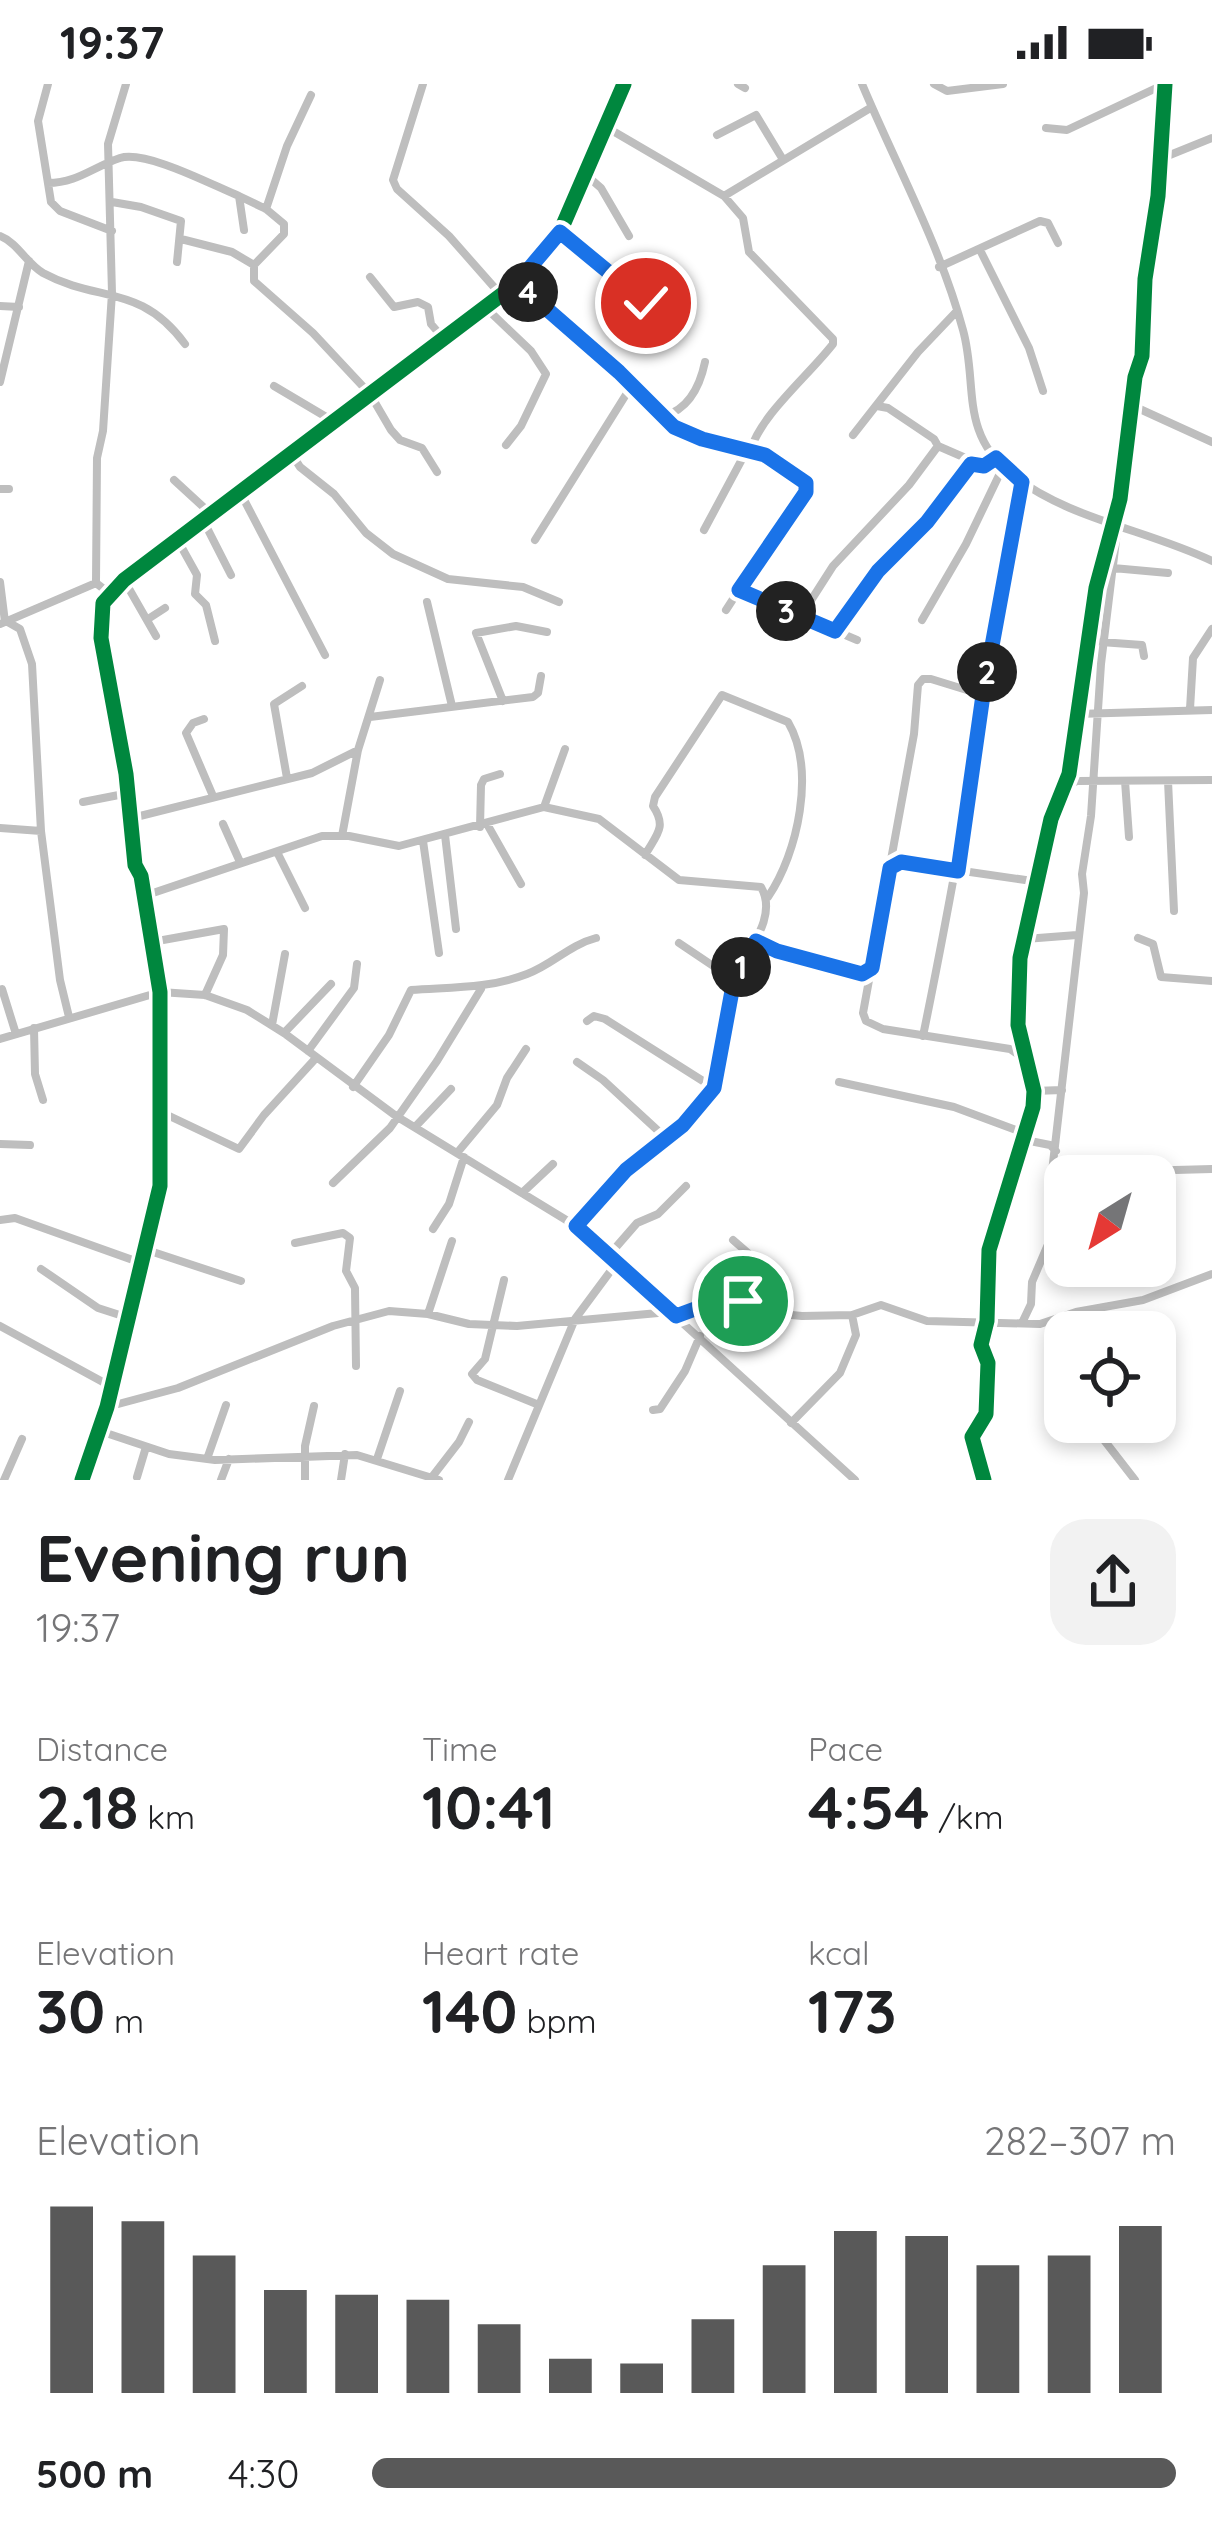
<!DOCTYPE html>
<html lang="en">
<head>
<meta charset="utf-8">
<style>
	:root { --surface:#fff; --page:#f2f2f2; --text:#202124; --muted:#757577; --accent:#595959 }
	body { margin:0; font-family:Quicksand,sans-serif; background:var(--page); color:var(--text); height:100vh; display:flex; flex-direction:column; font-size:45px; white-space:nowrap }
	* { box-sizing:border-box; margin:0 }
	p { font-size:39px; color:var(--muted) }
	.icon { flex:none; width:66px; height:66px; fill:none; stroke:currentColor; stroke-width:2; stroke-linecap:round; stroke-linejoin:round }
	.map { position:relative; height:1396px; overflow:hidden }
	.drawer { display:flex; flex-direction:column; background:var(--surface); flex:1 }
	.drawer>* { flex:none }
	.needle { width:78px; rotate:217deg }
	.tools { position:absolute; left:1044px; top:1071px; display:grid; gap:24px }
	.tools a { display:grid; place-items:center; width:132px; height:132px; border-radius:24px; background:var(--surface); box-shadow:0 6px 18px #0003; font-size:60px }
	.pin { position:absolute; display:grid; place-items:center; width:102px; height:102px; color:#fff; margin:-51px; border:6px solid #fff; border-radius:50%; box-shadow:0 3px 12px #0007 }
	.km { position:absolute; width:60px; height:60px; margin:-30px; border-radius:50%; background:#222; color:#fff; font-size:33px; line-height:60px; text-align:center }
	.round { display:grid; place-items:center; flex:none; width:126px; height:126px; border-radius:36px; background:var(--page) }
	.head { display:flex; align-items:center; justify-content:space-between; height:204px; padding:0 36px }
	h1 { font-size:66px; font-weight:800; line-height:90px }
	.metrics { display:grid; grid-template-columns:repeat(3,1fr); gap:18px; height:204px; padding:12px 36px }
	.metrics div { display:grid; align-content:center }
	.metrics b { font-size:60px; font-weight:800 }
	.metrics small { font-size:33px; font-weight:400 }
	.metrics p { font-size:33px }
	.chart { height:336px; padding:24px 36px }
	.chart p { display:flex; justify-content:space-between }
	.chart svg { width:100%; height:216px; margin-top:12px; stroke:var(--accent); stroke-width:6 }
	ul { padding:0 36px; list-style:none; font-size:39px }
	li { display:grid; grid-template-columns:192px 144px 1fr; align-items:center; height:90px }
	li i { height:30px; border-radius:15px; background:var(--accent) }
	.status { display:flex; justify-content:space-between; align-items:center; height:84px; padding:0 60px; background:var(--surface); direction:ltr }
	.status svg { height:33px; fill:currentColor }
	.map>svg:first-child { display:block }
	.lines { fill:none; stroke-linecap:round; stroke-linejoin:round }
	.street { stroke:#bebebe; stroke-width:8 }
	.cycleway-casing { stroke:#fff; stroke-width:22 }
	.cycleway { stroke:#00873e; stroke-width:15 }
	.route-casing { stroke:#fff; stroke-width:24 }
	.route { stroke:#1a73e8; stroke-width:15 }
</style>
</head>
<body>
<div class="status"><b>19:37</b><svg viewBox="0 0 49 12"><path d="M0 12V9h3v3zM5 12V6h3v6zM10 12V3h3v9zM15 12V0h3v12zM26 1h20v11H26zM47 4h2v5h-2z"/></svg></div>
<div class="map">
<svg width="1212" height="1396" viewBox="0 0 1212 1396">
	<rect width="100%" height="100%" fill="#fff"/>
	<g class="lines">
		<path class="street" d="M 48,0 L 38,37 L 51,118 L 60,127 L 112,147
			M 423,0 L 393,96 L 397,105 L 449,152 L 501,211
			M 738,0 L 745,4
			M 862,0 C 896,81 940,161 963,246 C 978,300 959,348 1011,390 C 1067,435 1148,446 1212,477
			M 934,0 L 947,7 L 1003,0
			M 606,43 L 724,112 L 743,134 L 749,168 L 833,255 L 833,260 C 809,291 761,331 751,365
			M 1046,44 L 1067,46 L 1165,0
			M 717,51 L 756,31 L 782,74
			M 1160,75 L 1212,54
			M 585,90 L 601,104 L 629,152
			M 48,99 C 77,99 93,83 120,74 C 146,66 212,101 239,112 L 244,146
			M 239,112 L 266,125 L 284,140 L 284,150 L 254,181 L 254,197 L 313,249 L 370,310 L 391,346 L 400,356 L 422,364 L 437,388
			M 724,112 L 872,23
			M 112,118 L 141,123 L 181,137 L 177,178
			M 266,125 L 287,62 L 311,11
			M 560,148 L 646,219
			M 0,152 C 18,159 26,179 43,189 C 98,219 140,199 185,260
			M 181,155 L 232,168 L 254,181
			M 980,166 L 1029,264 L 1043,307
			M 939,183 L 1040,137 L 1048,139 L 1058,159
			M 370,193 L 394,223 L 418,218 L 428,223 L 431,240 L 443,254
			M 517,199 L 618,288 L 674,343 L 702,355 L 765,371 L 807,401 L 726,526
			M 0,222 L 19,223
			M 485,223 L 531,267 L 546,290 L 521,342 L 506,361
			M 0,298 L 29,177
			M 274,302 L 333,337
			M 1131,321 L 1212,358
			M 664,332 C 689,325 700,302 705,278
			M 853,351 L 918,268 L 956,228
			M 938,362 L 984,382 L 996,374
			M 291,369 L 300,383 L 334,410 L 366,449 L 393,470 L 448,495 L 523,503 L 559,518
			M 174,396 L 211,430
			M 0,405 L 9,405
			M 240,408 L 325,571
			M 203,436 L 231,491
			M 704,446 L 748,364
			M 177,455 L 197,491 L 195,510 L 206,521 L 215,557
			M 535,456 L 632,301
			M 1113,484 L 1168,489
			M 124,496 L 156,552
			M 0,498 L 5,538
			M 739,506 L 857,556
			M 109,509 L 96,499 L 97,374 L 103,347 L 112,209 L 108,60 L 126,0
			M 427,518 L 452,622
			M 801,532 L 833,482 L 909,401 L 938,362 L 934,355 L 888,324 L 877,322
			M 148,535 L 165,524
			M 922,536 L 966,460 L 1003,383
			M 6,537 L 20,545 L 32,580 L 41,747 L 60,896 L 69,933
			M 0,540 L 96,499
			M 835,547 L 878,487 L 927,438 L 971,380
			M 1101,558 L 1142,561 L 1144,572
			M 983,611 L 931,595 L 923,595 L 918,601 L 914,650 L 863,929 L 866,937 L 883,945 L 1010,965 L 1022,973
			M 503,617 L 476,549 L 516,542 L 547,548
			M 1190,625 L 1193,574 L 1212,545
			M 1077,630 L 1212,626
			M 370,633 L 533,613 L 538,609 L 541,592
			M 204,635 L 193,639 L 186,649 L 213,712
			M 287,694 L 274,620 L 302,602
			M 1125,697 L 1129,753
			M 1168,697 L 1174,827
			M 1065,702 L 1077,697 L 1212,696
			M 83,718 L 129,709
			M 544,723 L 565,665
			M 132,734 L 312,689 L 358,666
			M 223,740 L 240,778
			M 487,740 L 521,800
			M 480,743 L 481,701 L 484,695 L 500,690
			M 0,744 L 41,747
			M 445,751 L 456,845
			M 342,752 L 358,666 L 380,596
			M 423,757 L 439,869
			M 277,768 L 305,824
			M 645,771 C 657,750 667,743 653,722 L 655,713 L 722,611 L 788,638 C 816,686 798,769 768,813
			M 892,774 L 901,778 L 1039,798
			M 144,812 L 322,752 L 349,752 L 399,762 L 544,723 L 599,735 L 679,796 L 761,803 C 779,834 745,869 734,896 C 720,930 730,973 713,1005 C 694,1042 654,1060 625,1086 C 607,1103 592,1123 576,1142
			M 1138,854 L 1153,860 L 1161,893 L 1212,897
			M 1025,855 L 1077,851
			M 756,857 C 784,870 854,877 867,898
			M 152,858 L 224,845 L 223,871 L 205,911
			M 679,859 L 734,896
			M 2,905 L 16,950
			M 587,937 L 594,932 L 605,935 L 714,1004
			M 272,941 L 285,870
			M 34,944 L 35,990 L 43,1016
			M 284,949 L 331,900
			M 923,952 C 961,768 990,583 1022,398
			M 0,955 L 160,908 L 205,911 L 247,926 L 284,949 L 396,1032 L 576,1142 L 855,1396
			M 308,967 L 354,904 L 357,880
			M 577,978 L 603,996 L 667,1055
			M 839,998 L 954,1023 L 1027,1050
			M 353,1003 L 389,951 L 411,906 C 451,903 488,905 527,890 C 552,881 569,861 596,854
			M 1034,1007 L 1062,1006
			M 163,1029 L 239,1065 L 264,1031 L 316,974
			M 415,1043 L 451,1005
			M 1025,1056 L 1050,1061 L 1056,1067
			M 0,1060 L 30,1061
			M 457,1069 L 497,1021 L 507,994 L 526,965
			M 1055,1079 L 1138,1087 L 1212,1085
			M 333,1099 L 390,1044 L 437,977 L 481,905
			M 522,1109 L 553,1080
			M 0,1136 L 15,1134 L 144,1180
			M 433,1145 L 449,1120 L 464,1073
			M 733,1156 L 748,1169 L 743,1217
			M 295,1159 L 343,1149 L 350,1154 L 346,1187 L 355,1204 L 356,1282
			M 147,1166 L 241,1197
			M 610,1170 L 637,1139 L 658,1130 L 686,1102
			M 41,1185 L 98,1224 L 129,1234
			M 504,1196 L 485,1275 L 472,1290 L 477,1296 L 539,1321
			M 1085,1228 L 1094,1248
			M 428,1230 L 452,1157
			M 676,1232 L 729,1215 L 771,1229 L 802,1232 L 852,1231 L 881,1221 L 927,1237 L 1040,1240 L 1076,1228 L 1143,1216 L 1212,1190
			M 1022,1239 L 1031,1220 L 1032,1198 L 1049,1158 L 1049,1114 L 1084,809 L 1082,790 L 1091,732 L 1101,580 L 1118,440
			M 0,1242 L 112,1303
			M 107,1323 L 178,1304 L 333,1242 L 389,1227 L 428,1230 L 469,1240 L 517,1242 L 669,1228
			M 653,1326 L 660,1325 L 685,1287 L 700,1252
			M 1090,1338 L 1135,1396
			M 791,1339 L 840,1289 L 856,1251 L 852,1231
			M 100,1347 L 169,1370 L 215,1376 L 357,1371 L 439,1396
			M 207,1375 L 226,1321
			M 377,1375 L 400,1307
			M 137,1393 L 146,1363
			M 432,1393 L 459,1358 L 469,1338
			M 4,1396 L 22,1355
			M 82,1396 L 107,1323 L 160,1102 L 160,908 L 141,792 L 135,781 L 126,690 L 101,554 L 103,519 L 124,496 L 517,199 L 560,148 L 624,0
			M 221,1396 L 229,1375
			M 305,1396 L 305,1362 L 314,1322
			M 341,1396 L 345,1370
			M 508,1396 L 575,1235 L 618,1177
			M 984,1396 L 972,1353 L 986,1330 L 988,1279 L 981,1261 L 987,1237 L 989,1166 L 1033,1023 L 1034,1007 L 1018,941 L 1020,874 L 1051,735 L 1069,690 L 1096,504 L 1120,415 L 1135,293 L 1142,272 L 1145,195 L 1158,112 L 1165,0"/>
		<g class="cycleway-casing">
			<path id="cycleway" d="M 82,1396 L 107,1323 L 160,1102 L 160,908 L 141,792 L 135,781 L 126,690 L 101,554 L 103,519 L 124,496 L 517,199 L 560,148 L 624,0
				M 984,1396 L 972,1353 L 986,1330 L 988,1279 L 981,1261 L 987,1237 L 989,1166 L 1033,1023 L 1034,1007 L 1018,941 L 1020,874 L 1051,735 L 1069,690 L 1096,504 L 1120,415 L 1135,293 L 1142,272 L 1145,195 L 1158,112 L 1165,0"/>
		</g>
		<use href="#cycleway" class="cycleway"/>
	</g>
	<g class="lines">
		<g class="route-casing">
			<path id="route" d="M 646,219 L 560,148 L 517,199 L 619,288 L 674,343 L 702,355 L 765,371 L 806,399 L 806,408 L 739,506 L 835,547 L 878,487 L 927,438 L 971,380 L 984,382 L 996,374 L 1022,398 L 983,611 L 958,787 L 901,778 L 890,784 L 872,884 L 862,890 L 777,867 L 756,857 L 734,896 L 714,1004 L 683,1041 L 626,1086 L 576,1142 L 676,1232 L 722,1215 L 743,1217"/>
		</g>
		<use href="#route" class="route"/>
	</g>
</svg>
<div class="tools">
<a><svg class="needle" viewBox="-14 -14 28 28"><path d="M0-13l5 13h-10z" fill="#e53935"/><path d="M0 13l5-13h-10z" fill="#757577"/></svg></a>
<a><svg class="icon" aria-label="locate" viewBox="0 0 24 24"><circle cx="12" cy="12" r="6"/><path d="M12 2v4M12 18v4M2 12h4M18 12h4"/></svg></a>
</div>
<div class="pin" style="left:743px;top:1217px;background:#1e9e55"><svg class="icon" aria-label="arrive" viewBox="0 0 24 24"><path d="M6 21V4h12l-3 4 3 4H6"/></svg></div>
<div class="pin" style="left:646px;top:219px;background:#d93025"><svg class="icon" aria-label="check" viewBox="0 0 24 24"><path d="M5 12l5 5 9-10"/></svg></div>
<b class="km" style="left:741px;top:883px">1</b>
<b class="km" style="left:987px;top:588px">2</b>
<b class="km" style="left:786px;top:527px">3</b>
<b class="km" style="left:528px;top:208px">4</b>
</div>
<section class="drawer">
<div class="head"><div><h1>Evening run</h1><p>19:37</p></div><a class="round"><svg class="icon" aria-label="share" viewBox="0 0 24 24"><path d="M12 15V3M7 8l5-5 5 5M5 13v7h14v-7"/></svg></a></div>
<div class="metrics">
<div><p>Distance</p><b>2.18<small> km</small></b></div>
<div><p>Time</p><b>10:41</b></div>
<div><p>Pace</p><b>4:54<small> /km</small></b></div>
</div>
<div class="metrics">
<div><p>Elevation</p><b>30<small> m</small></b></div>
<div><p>Heart rate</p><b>140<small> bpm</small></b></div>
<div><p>kcal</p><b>173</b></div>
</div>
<div class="chart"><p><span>Elevation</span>282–307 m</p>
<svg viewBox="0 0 160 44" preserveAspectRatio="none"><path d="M5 44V6M15 44V9M25 44V16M35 44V23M45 44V24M55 44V25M65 44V30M75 44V37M85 44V38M95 44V29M105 44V18M115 44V11M125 44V12M135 44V18M145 44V16M155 44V10"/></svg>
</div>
<ul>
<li><b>500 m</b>4:30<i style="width:100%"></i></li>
</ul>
</section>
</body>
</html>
